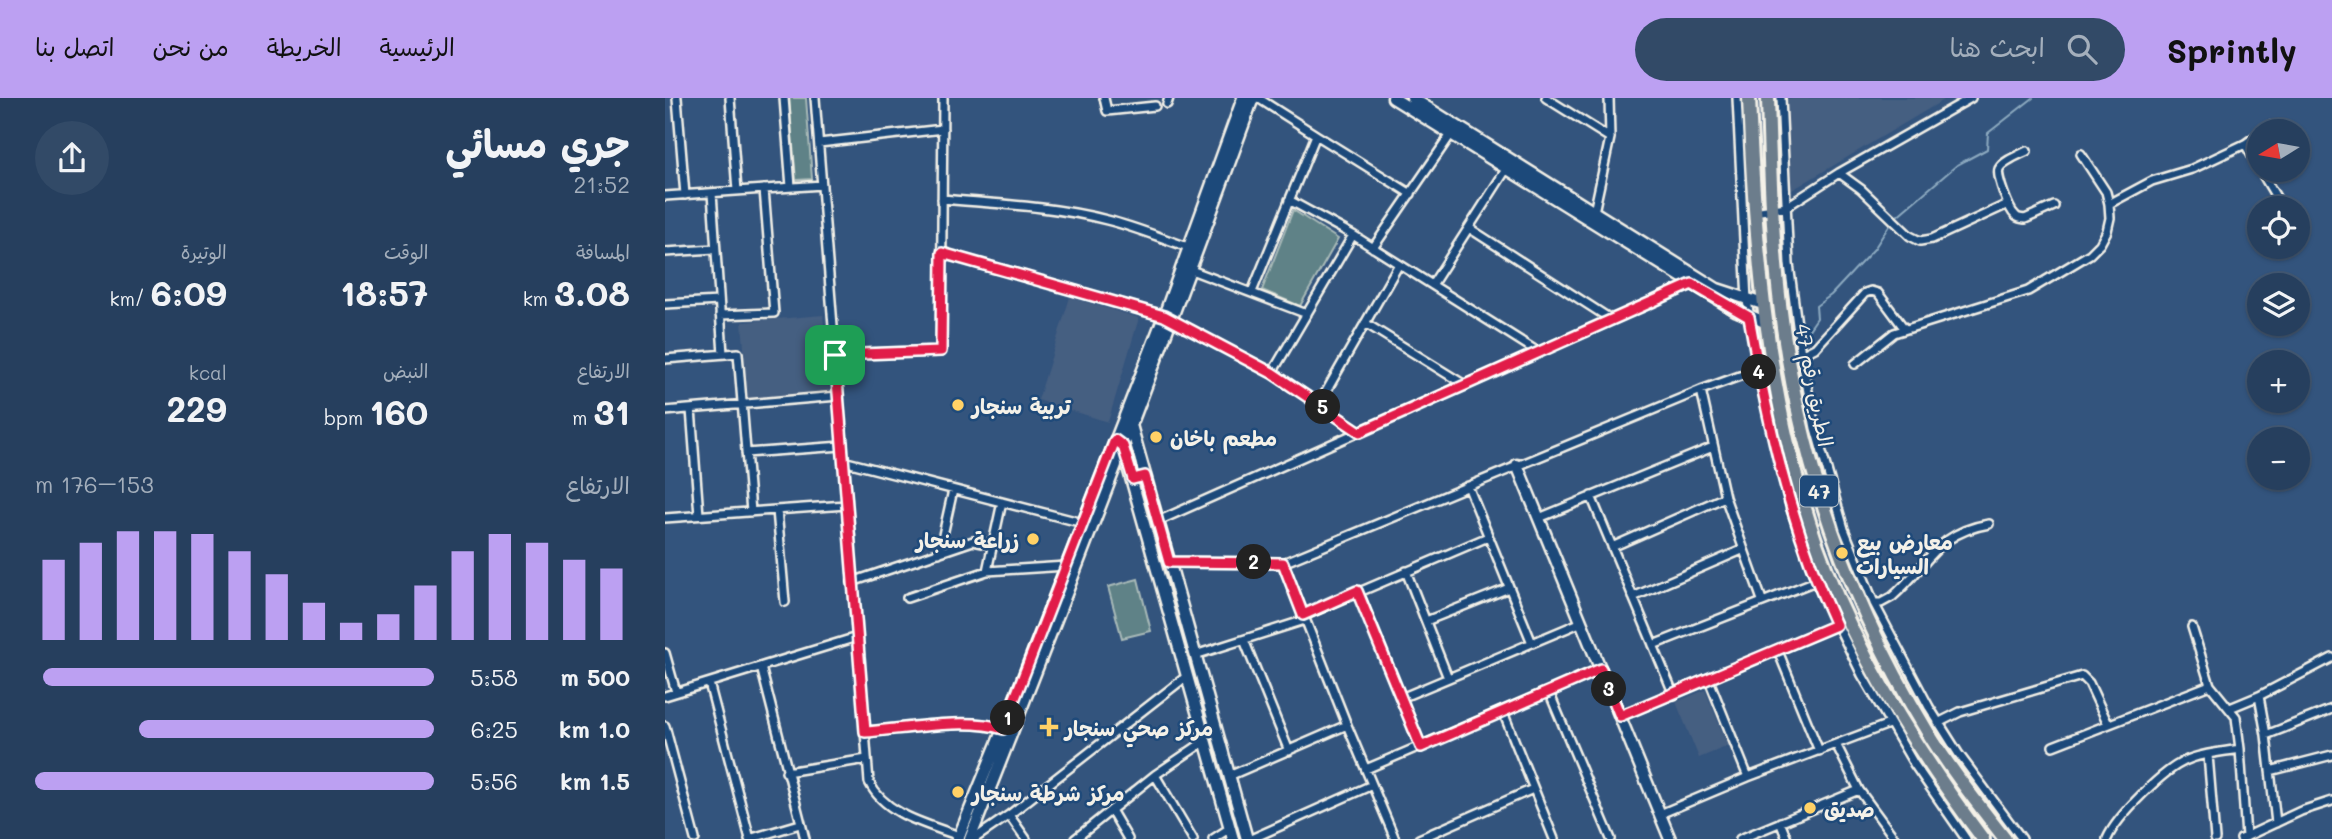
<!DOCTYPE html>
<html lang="ar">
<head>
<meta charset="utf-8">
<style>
	:root { --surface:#263f5e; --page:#324a67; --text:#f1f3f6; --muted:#a4afbc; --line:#425873; --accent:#bca0f2 }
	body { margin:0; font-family:Mali,"Playpen Sans Arabic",sans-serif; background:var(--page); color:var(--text); direction:rtl; height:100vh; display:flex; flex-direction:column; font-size:26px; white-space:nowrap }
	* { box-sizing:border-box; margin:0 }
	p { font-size:23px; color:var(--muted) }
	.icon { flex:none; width:38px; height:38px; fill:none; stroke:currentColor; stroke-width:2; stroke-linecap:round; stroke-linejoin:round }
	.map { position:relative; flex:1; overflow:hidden; direction:ltr }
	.details { display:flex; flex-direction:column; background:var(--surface); width:665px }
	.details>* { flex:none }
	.needle { width:46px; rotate:259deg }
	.buttons { position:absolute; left:1582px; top:21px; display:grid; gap:14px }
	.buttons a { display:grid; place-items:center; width:63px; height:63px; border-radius:50%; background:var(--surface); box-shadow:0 2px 5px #0004,0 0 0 2px var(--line); font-size:35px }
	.pin { position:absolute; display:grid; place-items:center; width:60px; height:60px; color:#fff; margin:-30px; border-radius:14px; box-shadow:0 4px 10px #0006 }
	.km { position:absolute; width:35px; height:35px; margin:-18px; border-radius:50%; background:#222; color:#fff; font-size:19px; line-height:35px; text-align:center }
	.round { display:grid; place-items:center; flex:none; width:74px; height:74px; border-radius:37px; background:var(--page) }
	.head { display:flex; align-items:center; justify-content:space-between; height:119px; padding:0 35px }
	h1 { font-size:38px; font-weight:700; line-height:52px }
	.figures { display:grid; grid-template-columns:repeat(3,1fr); gap:10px; height:119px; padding:7px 35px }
	.figures div { display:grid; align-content:center }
	.figures b { font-size:35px; font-weight:700 }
	.figures small { font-size:19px; font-weight:400 }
	.figures p { font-size:19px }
	.chart { height:196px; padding:14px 35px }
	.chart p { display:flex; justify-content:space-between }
	.chart svg { width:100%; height:126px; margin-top:7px; stroke:var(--accent); stroke-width:6 }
	ul { padding:0 35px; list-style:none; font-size:23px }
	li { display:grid; grid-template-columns:112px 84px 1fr; align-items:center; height:52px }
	li i { height:18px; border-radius:9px; background:var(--accent) }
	header { display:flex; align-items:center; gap:42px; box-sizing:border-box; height:98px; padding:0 35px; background:var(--accent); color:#111 }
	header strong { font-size:33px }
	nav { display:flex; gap:38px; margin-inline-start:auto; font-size:24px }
	.search { width:490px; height:63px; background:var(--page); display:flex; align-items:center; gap:18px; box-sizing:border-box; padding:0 24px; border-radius:38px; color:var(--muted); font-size:26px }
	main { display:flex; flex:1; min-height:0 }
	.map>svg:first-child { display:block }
	.built { fill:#455e81 }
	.green { fill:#5e8287; stroke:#a9bab8; stroke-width:2 }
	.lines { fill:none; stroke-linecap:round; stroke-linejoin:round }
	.stream { stroke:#8daac0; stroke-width:2 }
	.street-casing { stroke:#f4f1e8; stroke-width:12 }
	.secondary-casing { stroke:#f4f1e8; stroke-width:15 }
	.highway-casing { stroke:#f4f1e8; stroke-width:18 }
	.street { stroke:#1f4a7a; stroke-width:7 }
	.secondary { stroke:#1f4a7a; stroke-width:10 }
	.highway { stroke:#6c7d8c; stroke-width:12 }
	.route-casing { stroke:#fff; stroke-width:14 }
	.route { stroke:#e11d48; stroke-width:9 }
	.poi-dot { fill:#ffd166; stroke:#1f4a7a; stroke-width:2.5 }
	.labels { text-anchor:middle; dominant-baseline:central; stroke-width:5; stroke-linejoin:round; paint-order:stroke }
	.shield { fill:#1f4a7a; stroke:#b4bfc7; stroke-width:2 }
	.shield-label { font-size:19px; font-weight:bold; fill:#f4f1e8 }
	.street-label { font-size:21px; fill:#f4f1e8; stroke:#1f4a7a }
	.poi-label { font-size:21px; font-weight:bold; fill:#f4f1e8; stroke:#1f4a7a; text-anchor:start }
</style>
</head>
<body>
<header>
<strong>Sprintly</strong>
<div class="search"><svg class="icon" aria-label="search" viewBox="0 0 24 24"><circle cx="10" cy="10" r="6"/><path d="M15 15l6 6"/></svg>ابحث هنا</div>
<nav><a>الرئيسية</a><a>الخريطة</a><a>من نحن</a><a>اتصل بنا</a></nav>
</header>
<main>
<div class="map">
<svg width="1667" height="741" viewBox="0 0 1667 741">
	<rect width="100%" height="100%" fill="#33547d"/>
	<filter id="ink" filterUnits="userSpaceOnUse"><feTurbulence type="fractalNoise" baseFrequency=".0143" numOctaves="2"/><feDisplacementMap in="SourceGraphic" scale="14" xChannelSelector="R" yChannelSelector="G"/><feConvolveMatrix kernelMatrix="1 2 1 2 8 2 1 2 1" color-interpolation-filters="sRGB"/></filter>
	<g filter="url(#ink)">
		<path class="built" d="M 1102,0 L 1282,0 L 1107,104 Z
			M 405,199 L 474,220 L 443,324 L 373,302 Z
			M 158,217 L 165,297 L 83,302 L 77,224 Z
			M 1040,592 L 1063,648 L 1034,660 L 1011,604 Z"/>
		<path class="green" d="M 124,0 L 141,0 L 147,81 L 131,82 Z
			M 628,112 L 673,141 L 635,208 L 597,192 Z
			M 473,481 L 486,533 L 457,540 L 443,489 Z"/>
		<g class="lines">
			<path class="stream" d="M 1231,119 L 1292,67 L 1322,51 L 1323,35 L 1368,0
				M 1141,236 L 1152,220 L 1151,208 L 1166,197 L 1209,151 L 1227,123"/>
			<g class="street-casing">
				<path id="street" d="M 12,0 L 20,97
					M 65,0 L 72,93
					M 119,0 L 126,89
					M 150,0 L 204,684 C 220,717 262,726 294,738
					M 439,0 L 442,13 L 490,8
					M 881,0 L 945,40
					M 1072,0 L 1082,203 L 1097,288 L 1126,411 L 1151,483 L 1197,577 L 1249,666 L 1301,741
					M 1116,0 L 1124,166 L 1136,257 L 1150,330 L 1179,431 L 1209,505 L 1264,609 L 1293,655 L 1357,741
					M 502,6 L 504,0
					M 1598,33 L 1605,28
					M 651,37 L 746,96
					M 154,45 L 278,31
					M 1580,46 L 1594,70
					M 1362,53 C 1354,57 1338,63 1334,71 C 1331,78 1344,112 1350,117 C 1353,121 1355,120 1360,121 L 1389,108
					M 1595,72 L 1611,99
					M 1174,75 L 1196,91 L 1245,138 L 1255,143 L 1267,141 L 1343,106
					M 47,95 L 58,256
					M 0,98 L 157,87
					M 277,101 C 332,106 388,108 442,122 C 470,129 496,140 523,149
					M 624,102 L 688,137 L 873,254
					M 1444,106 L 1487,83 L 1527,71 L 1580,46 L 1594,36
					M 929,114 L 945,40 L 944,0
					M 1089,114 L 1121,109 L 1174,75 L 1306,0
					M 804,130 L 947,222
					M 708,150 L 789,32
					M 0,154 L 50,151
					M 277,155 L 499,218 L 607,275 L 695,334
					M 526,172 L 642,216
					M 767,187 L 842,70
					M 587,194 L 651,37 L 593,0
					M 0,206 L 54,203
					M 55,217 L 109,215 L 99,91
					M 700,225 L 800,287
					M 170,257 L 276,253 L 278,0
					M 1136,257 L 1150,250 L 1200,195 L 1206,193 L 1213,195 L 1239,230
					M 0,261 L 73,255 L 86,414
					M 1190,266 L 1229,235 L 1363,193 L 1425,156 L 1435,146 L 1442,133 L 1445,120 L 1444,106 L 1441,94 L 1416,56
					M 607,275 L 688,137
					M 1036,292 L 1060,399 L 1097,502
					M 654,306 L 734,166
					M 26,311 L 34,417
					M 0,313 L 173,298
					M 81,355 L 177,348
					M 178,363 L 418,425
					M 803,388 L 867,545
					M 926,398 L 1009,597
					M 112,412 L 120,504
					M 0,420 L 181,407
					M 874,420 L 1048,349
					M 493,423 L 1027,186
					M 947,449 L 1060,399
					M 274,455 L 288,392
					M 504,464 L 618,465 L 1036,292 L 1094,271
					M 618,465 L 682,627 L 730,741
					M 322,473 L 337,404
					M 741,473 L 783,580
					M 187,484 L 308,443 L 328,447
					M 693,493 L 756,649
					M 968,499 L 1077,452
					M 242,500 L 322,473 L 401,468
					M 1209,505 L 1216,505 L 1227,499 C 1264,467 1270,435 1324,426
					M 638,518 L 823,439
					M 761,523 L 844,490
					M 1527,529 L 1545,587 L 1571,619 L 1575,651 L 1581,739
					M 579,542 L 624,653
					M 988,547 L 1151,483
					M 1113,553 L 1154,653
					M 0,555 L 11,594
					M 530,557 L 640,522
					M 96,569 L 140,741
					M 1044,582 L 1083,679
					M 44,585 L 85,741
					M 884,594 L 946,741
					M 0,598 L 192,539
					M 1594,598 L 1601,637 L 1611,725
					M 736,600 L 917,524
					M 1565,610 L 1594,598 L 1667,560
					M 838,614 L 889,741
					M 955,618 L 1172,527
					M 1273,625 L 1295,614 L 1417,578 L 1424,585 L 1443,626
					M 0,628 L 30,741
					M 200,634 C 240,631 302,619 338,631
					M 1601,637 L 1667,611
					M 1171,646 L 1194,692 L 1230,741
					M 1388,648 L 1545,587
					M 1543,657 L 1550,741
					M 701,671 L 936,571
					M 1605,673 L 1667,657
					M 121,674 L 202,661
					M 490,677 L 528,741
					M 564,678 L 682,627
					M 446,712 L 463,741
					M 995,716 L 1083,679 L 1224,626
					M 344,717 L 361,741
					M 1115,724 L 1122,741
					M 84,741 L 135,726
					M 309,741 L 344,717 L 522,578
					M 410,741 L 490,677 L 540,643
					M 548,741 L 565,730
					M 586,741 L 707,687
					M 754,741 L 868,691
					M 1075,741 L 1194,692
					M 1442,741 C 1452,718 1499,671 1522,662 C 1538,655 1558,654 1575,651
					M 1576,741 L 1636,713 L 1667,703"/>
			</g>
			<g class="secondary-casing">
				<path id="secondary" d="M 728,0 L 1070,212 L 1100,224
					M 747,0 L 1052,191 L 1098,206
					M 466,327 L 582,741
					M 457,348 L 568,741
					M 852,367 L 1005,741
					M 293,741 L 338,631 L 499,218 L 578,0
					M 305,741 C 402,495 498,249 588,0"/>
			</g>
			<g class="highway-casing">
				<path id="highway" d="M 1084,0 C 1090,152 1102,303 1152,448 C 1189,553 1251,652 1318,741
					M 1103,0 C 1105,69 1107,138 1115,206 C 1133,358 1183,503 1262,633 C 1285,671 1313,706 1340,741"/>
			</g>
			<use href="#street" class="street"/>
			<use href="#secondary" class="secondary"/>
			<use href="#highway" class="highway"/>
		</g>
	</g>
	<g class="lines" filter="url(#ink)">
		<g class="route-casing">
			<path id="route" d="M 277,155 L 499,218 L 607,275 L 695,334 L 1027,186 L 1084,219 C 1103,326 1125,429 1171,527 L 955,618 L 936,571 L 756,649 L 692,493 L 638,517 L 618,465 L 504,464 L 480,378 L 468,381 L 458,348 L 450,342 L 338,631 C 303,619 239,631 200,634 L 170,257 L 276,253 Z"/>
		</g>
		<use href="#route" class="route"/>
	</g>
	<g class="poi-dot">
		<circle cx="293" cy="307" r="7"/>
		<circle cx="491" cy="339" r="7"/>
		<circle cx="368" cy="441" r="7"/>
		<circle cx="1177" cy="455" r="7"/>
		<path d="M380.5 618.5h7v7h7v7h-7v7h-7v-7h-7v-7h7z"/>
		<circle cx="293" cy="694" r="7"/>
		<circle cx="1145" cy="710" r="7"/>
	</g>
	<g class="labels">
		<rect class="shield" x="1135" y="377.5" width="38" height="31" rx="5"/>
		<g class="shield-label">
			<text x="1154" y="393">47</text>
		</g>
		<g class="street-label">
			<text transform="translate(1150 287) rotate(79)">الطريق رقم 47</text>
		</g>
		<g class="poi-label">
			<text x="307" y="307">تربية سنجار</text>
			<text x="505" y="339">مطعم باخان</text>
			<text x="354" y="441" text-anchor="end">زراعة سنجار</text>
			<text x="1191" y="443">معارض بيع<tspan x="1191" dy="24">السيارات</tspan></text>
			<text x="400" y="629">مركز صحي سنجار</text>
			<text x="307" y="694">مركز شرطة سنجار</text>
			<text x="1159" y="710">صديق</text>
		</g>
	</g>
</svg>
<div class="buttons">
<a><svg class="needle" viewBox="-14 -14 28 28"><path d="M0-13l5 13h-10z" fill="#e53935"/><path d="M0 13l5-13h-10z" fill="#a4afbc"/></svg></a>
<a><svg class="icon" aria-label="locate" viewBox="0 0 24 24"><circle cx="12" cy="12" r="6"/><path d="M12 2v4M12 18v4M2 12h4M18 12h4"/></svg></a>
<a><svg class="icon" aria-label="layers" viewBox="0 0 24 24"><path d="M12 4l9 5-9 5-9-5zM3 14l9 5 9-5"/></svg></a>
<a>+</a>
<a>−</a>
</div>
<div class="pin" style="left:170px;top:257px;background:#1e9e55"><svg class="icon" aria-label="arrive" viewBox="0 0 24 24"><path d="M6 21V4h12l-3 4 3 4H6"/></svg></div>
<b class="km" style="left:343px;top:620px">1</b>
<b class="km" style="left:589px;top:464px">2</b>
<b class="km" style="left:944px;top:591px">3</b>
<b class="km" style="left:1094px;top:274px">4</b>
<b class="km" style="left:658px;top:309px">5</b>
</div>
<section class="details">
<div class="head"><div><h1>جري مسائي</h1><p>21:52</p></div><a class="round"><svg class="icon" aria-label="share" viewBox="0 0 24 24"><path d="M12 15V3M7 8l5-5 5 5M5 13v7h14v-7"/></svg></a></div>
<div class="figures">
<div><p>المسافة</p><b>3.08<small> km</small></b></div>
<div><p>الوقت</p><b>18:57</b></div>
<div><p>الوتيرة</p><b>6:09<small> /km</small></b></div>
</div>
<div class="figures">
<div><p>الارتفاع</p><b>31<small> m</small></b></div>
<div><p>النبض</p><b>160<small> bpm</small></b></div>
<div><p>kcal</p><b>229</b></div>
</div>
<div class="chart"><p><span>الارتفاع</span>153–176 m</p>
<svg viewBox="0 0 160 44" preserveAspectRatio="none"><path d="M5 44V16M15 44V10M25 44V6M35 44V6M45 44V7M55 44V13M65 44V21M75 44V31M85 44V38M95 44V35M105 44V25M115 44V13M125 44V7M135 44V10M145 44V16M155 44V19"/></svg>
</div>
<ul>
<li><b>500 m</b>5:58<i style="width:98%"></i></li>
<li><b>1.0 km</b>6:25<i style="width:74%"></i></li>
<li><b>1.5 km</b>5:56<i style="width:100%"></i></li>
</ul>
</section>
</main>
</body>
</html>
